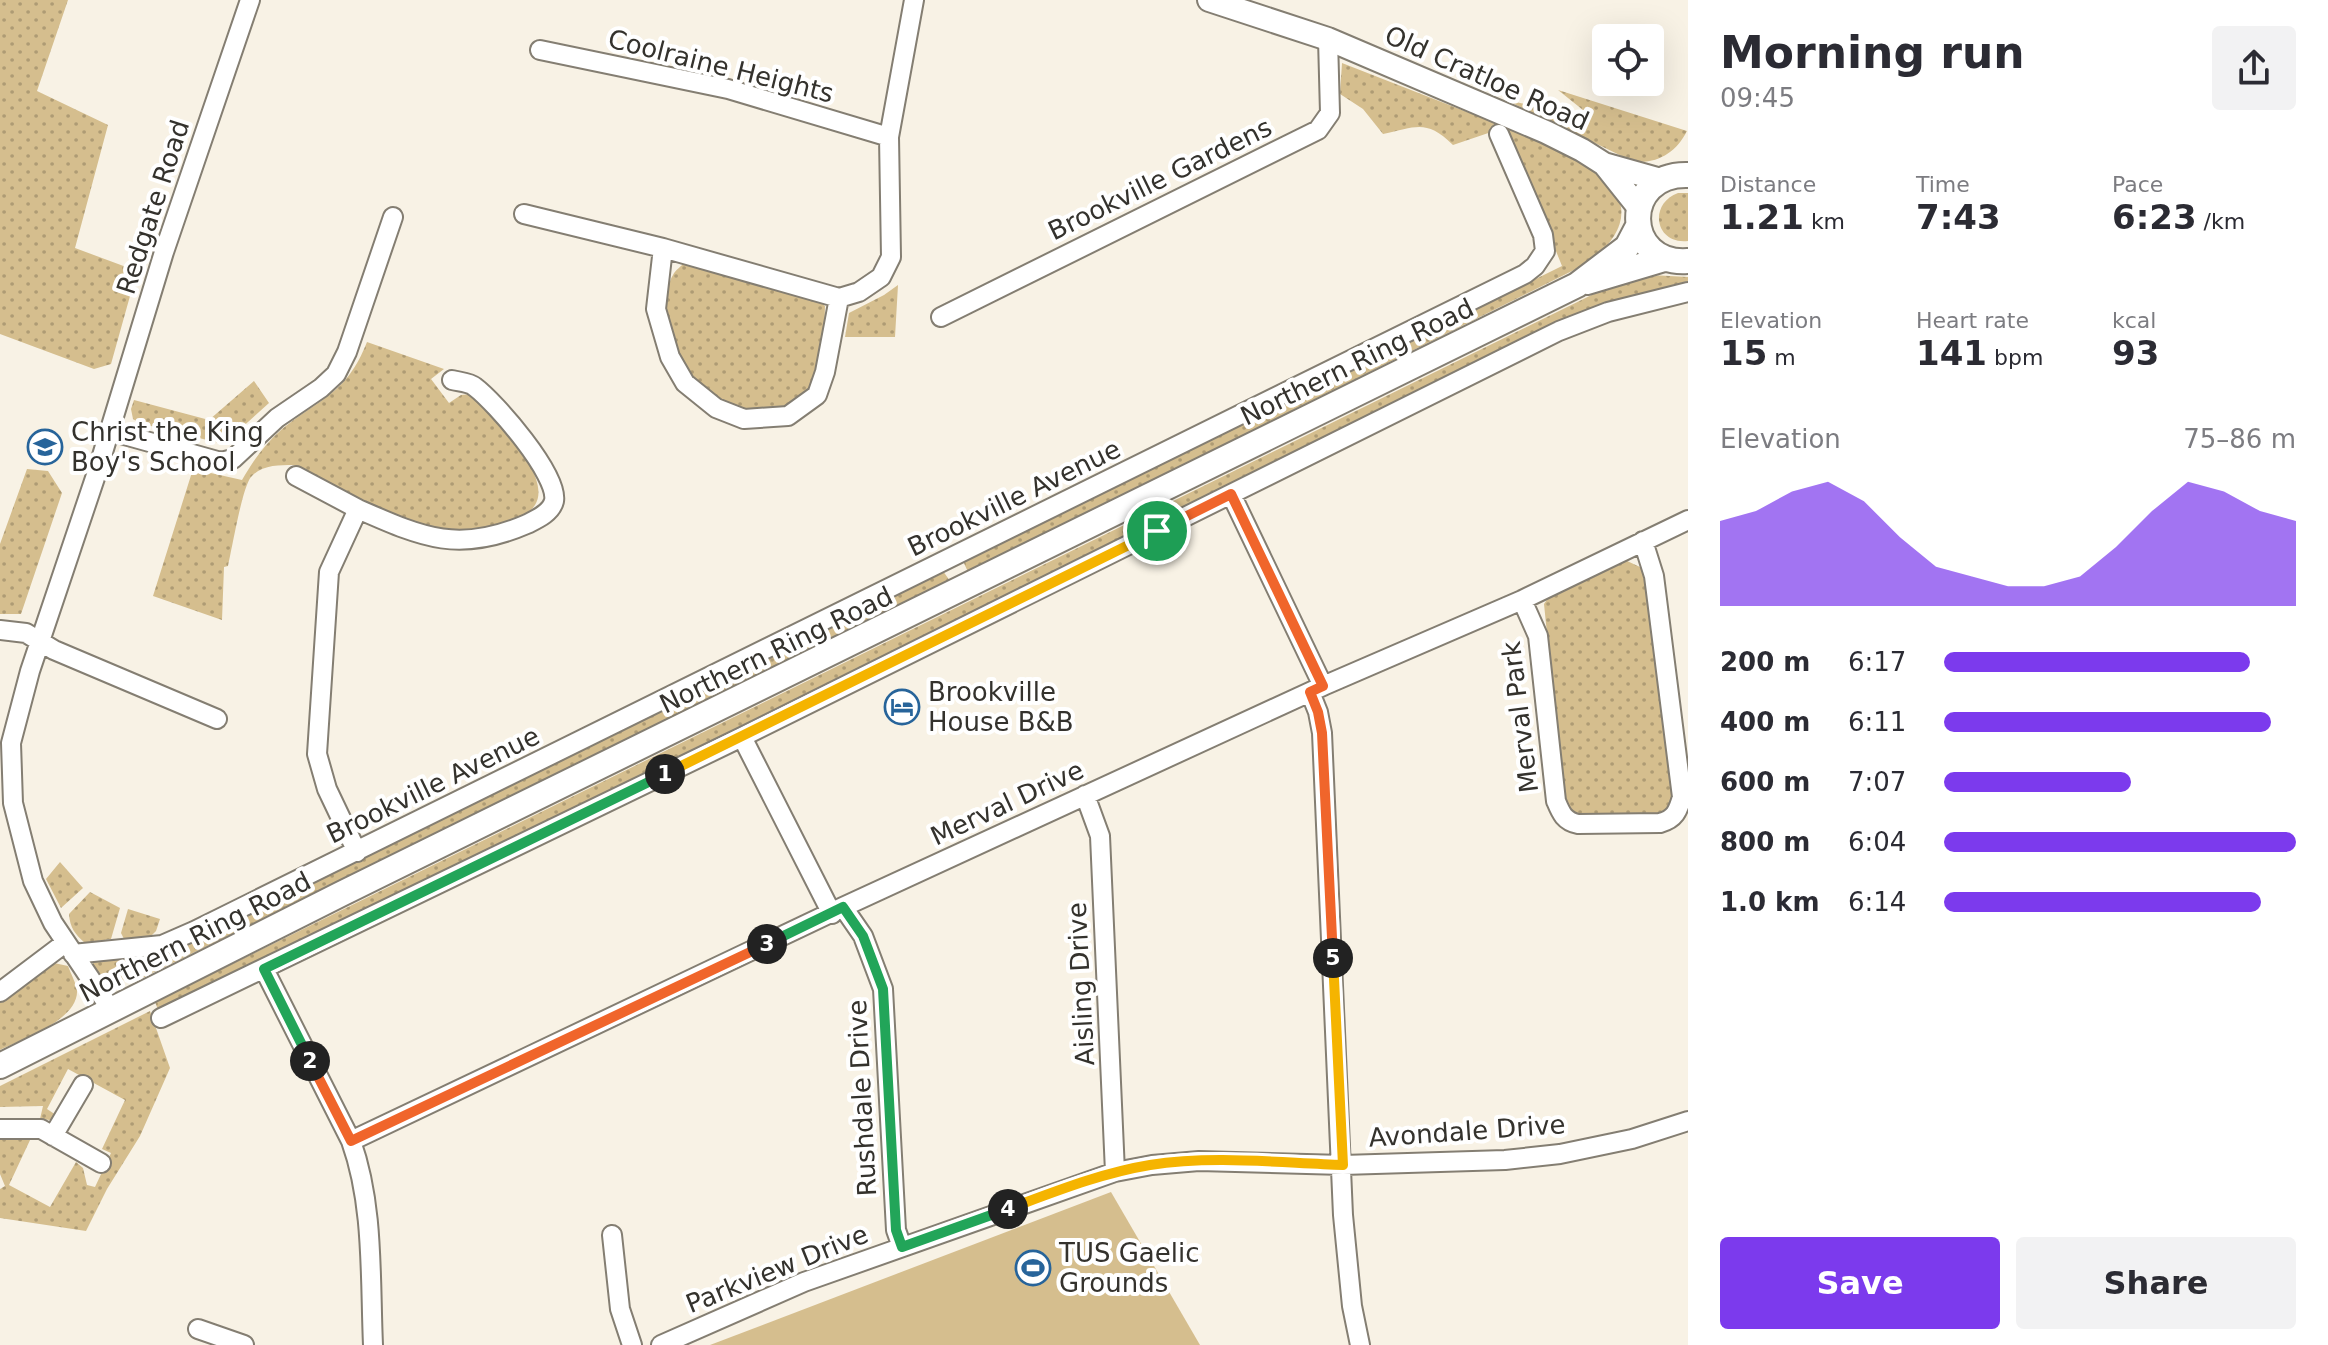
<!DOCTYPE html>
<html lang="en">
<head>
<meta charset="utf-8">
<style>
	:root { --surface:#fff; --page:#f2f2f3; --text:#2b2b33; --muted:#7c7c81; --accent:#7c3aed }
	body { margin:0; font-family:"DejaVu Sans",sans-serif; background:var(--page); color:var(--text); height:100vh; display:flex; flex-direction:column; font-size:30px; white-space:nowrap }
	* { box-sizing:border-box; margin:0 }
	p { font-size:26px; color:var(--muted) }
	.icon { flex:none; width:44px; height:44px; fill:none; stroke:currentColor; stroke-width:2; stroke-linecap:round; stroke-linejoin:round }
	.map { position:relative; flex:1; overflow:hidden }
	.panel { display:flex; flex-direction:column; background:var(--surface); width:640px }
	.panel>* { flex:none }
	.controls { position:absolute; left:1592px; top:24px; display:grid; gap:16px }
	.controls a { display:grid; place-items:center; width:72px; height:72px; border-radius:8px; background:var(--surface); box-shadow:0 8px 32px #0002; font-size:40px }
	.pin { position:absolute; display:grid; place-items:center; width:68px; height:68px; color:#fff; margin:-34px; border:4px solid #fff; border-radius:50%; box-shadow:0 2px 8px #0007 }
	.km { position:absolute; width:40px; height:40px; margin:-20px; border-radius:50%; background:#222; color:#fff; font-size:22px; line-height:40px; text-align:center }
	.round { display:grid; place-items:center; flex:none; width:84px; height:84px; border-radius:8px; background:var(--page) }
	.overview { display:flex; align-items:center; justify-content:space-between; height:136px; padding:0 32px }
	h1 { font-size:44px; font-weight:700; line-height:60px }
	.figures { display:grid; grid-template-columns:repeat(3,1fr); gap:12px; height:136px; padding:8px 32px }
	.figures div { display:grid; align-content:center }
	.figures b { font-size:34px; font-weight:700 }
	.figures small { font-size:22px; font-weight:400 }
	.figures p { font-size:22px }
	.chart { height:224px; padding:16px 32px }
	.chart p { display:flex; justify-content:space-between }
	.chart svg { width:100%; height:144px; margin-top:8px; fill:var(--accent); opacity:.7 }
	.primary-button { display:flex; gap:16px; margin-top:auto; padding:16px 32px }
	.primary-button a { flex:1; height:92px; border-radius:8px; background:var(--accent); color:#fff; font-size:32px; font-weight:700; line-height:92px; text-align:center }
	.primary-button a+a { background:var(--page); color:var(--text) }
	ul { padding:0 32px; list-style:none; font-size:26px }
	li { display:grid; grid-template-columns:128px 96px 1fr; align-items:center; height:60px }
	li i { height:20px; border-radius:10px; background:var(--accent) }
	main { display:flex; flex:1; min-height:0 }
	.map>svg:first-child { display:block }
	.grass { fill:url(#grass-dots) }
	.pitch { fill:#d5be8e }
	.lines { fill:none; stroke-linecap:round; stroke-linejoin:round }
	.minor-casing { stroke:#847e72; stroke-width:22 }
	.tertiary-casing { stroke:#847e72; stroke-width:26 }
	.secondary-casing { stroke:#847e72; stroke-width:28 }
	.minor { stroke:#fff; stroke-width:18 }
	.tertiary { stroke:#fff; stroke-width:22 }
	.secondary { stroke:#fff; stroke-width:24 }
	.split-1-casing { stroke:#fff; stroke-width:16 }
	.split-2-casing { stroke:#fff; stroke-width:16 }
	.split-3-casing { stroke:#fff; stroke-width:16 }
	.split-4-casing { stroke:#fff; stroke-width:16 }
	.split-5-casing { stroke:#fff; stroke-width:16 }
	.split-6-casing { stroke:#fff; stroke-width:16 }
	.split-1 { stroke:#f5b400; stroke-width:10 }
	.split-2 { stroke:#22a559; stroke-width:10 }
	.split-3 { stroke:#f0652b; stroke-width:10 }
	.split-4 { stroke:#22a559; stroke-width:10 }
	.split-5 { stroke:#f5b400; stroke-width:10 }
	.split-6 { stroke:#f0652b; stroke-width:10 }
	.labels { text-anchor:middle; dominant-baseline:central; stroke-width:8; stroke-linejoin:round; paint-order:stroke }
	.street-label { font-size:26px; fill:#34322d; stroke:#fff }
	.poi-label { font-size:26px; fill:#34322d; stroke:#fff; text-anchor:start }
</style>
</head>
<body>
<main>
<div class="map">
<svg width="1688" height="1345" viewBox="0 0 1688 1345">
	<defs>
		<pattern id="grass-dots" width="8" height="8" patternUnits="userSpaceOnUse" patternTransform="scale(2)"><rect width="8" height="8" fill="#d5be8e"/><path d="M2 2h.1M6 6h.1" fill="none" stroke="#ae9b74" stroke-width="1.8" stroke-linecap="round"/></pattern>
	</defs>
	<rect width="100%" height="100%" fill="#f8f2e5"/>
	<path class="grass" d="M 0,0 L 68,0 L 37,91 L 108,125 L 75,248 L 137,271 L 111,364 L 94,369 L 0,334 Z
		M 1342,63 C 1382,79 1422,94 1462,110 C 1500,124 1591,155 1613,188 C 1633,217 1614,241 1592,261 L 968,572 L 963,561 L 1562,266 L 1506,127 L 1453,145 C 1426,119 1417,127 1383,134 L 1363,109 L 1340,94 Z
		M 1558,90 L 1687,131 C 1676,153 1656,165 1632,161 L 1506,100 L 1588,117 L 1588,114 Z
		M 1678,193 L 1688,193 L 1688,241 C 1655,245 1648,204 1678,193 Z
		M 685,262 L 818,300 L 825,306 C 824,329 828,373 813,391 C 809,396 798,399 792,403 C 732,435 674,374 668,317 C 666,305 666,286 673,275 C 675,270 682,266 685,262 Z
		M 1651,275 L 1688,277 L 1688,281 L 1605,303 L 159,1012 L 155,1002 L 1614,284 Z
		M 898,285 L 895,337 L 845,337 L 849,313 L 884,295 Z
		M 367,342 L 444,369 L 431,379 L 449,403 L 461,395 L 471,394 C 490,414 554,475 535,505 C 530,514 514,520 504,523 C 478,533 447,534 420,526 C 376,513 334,485 293,465 C 279,465 261,465 251,477 C 242,488 232,549 228,566 L 224,567 L 222,620 L 153,596 L 193,469 L 242,480 C 253,461 264,445 281,430 C 321,397 346,395 367,342 Z
		M 254,381 L 269,403 L 227,441 L 219,443 L 139,423 L 133,419 L 131,409 L 134,400 L 209,420 Z
		M 27,469 L 48,471 L 62,493 L 21,614 L 0,614 L 0,544 Z
		M 1625,560 L 1640,567 L 1645,573 L 1673,793 L 1667,809 L 1660,813 L 1586,818 L 1567,810 L 1564,801 L 1544,604 L 1550,595 Z
		M 943,571 L 950,581 L 136,981 L 106,979 L 93,968 L 93,961 L 98,959 L 166,953 Z
		M 60,862 L 83,888 L 61,908 L 46,879 Z
		M 90,892 L 120,908 L 111,939 L 85,943 C 75,934 70,928 69,914 Z
		M 128,909 L 160,919 L 156,931 L 148,939 L 125,941 L 121,933 Z
		M 54,963 L 68,966 C 71,974 76,983 77,990 C 79,1020 22,1039 0,1050 L 0,1002 L 41,969 Z
		M 150,1011 L 170,1068 L 140,1136 L 107,1189 L 86,1231 L 0,1218 L 0,1189 L 5,1186 L 0,1174 L 0,1138 L 6,1135 L 31,1138 L 9,1185 L 50,1207 L 76,1162 L 83,1168 L 87,1185 L 95,1187 L 111,1153 L 102,1149 L 125,1100 L 68,1069 L 47,1109 L 59,1117 L 50,1120 L 40,1119 L 43,1106 L 0,1107 L 0,1086 Z"/>
	<path class="pitch" d="M 1111,1192 L 1200,1345 L 710,1345 Z"/>
	<g class="lines">
		<g class="minor-casing">
			<path id="minor" d="M 540,50 L 728,89 L 889,137
				M 524,214 L 663,248 L 839,298 L 859,292 L 881,277 L 891,257 L 889,137 L 914,0
				M 663,248 L 656,309 L 670,357 L 685,383 L 716,408 L 744,419 L 788,416 L 817,395 L 825,372 L 839,298
				M 941,317 L 1318,130 L 1330,113 L 1328,39
				M 110,431 L 221,462 L 233,459 L 277,418 L 321,388 L 336,374 L 347,352 L 393,217
				M 296,476 L 358,509
				M 1231,494 L 1323,686
				M 1522,600 L 1538,636 L 1556,801 C 1561,813 1564,821 1578,824 L 1660,823 C 1675,819 1678,811 1682,797 L 1654,576 L 1643,541
				M 0,630 L 26,633 L 54,650 L 217,719
				M 1310,692 L 1318,712 L 1322,733 L 1343,1215 L 1352,1306 L 1360,1345
				M 742,737 L 832,914
				M 1085,795 L 1100,836 L 1115,1172
				M 357,852 L 327,789 L 317,754 L 329,572 L 358,509 C 422,537 458,554 527,524 C 537,519 551,513 554,501 C 559,475 495,402 475,387 C 469,382 459,382 452,380
				M 843,907 L 863,936 L 883,989 L 896,1230 L 902,1247
				M 73,954 L 162,945 L 194,931 L 1525,274 L 1535,266 L 1545,251 L 1543,235 L 1499,134
				M 264,969 L 351,1141 C 374,1205 370,1277 373,1345
				M 0,992 L 65,943
				M 112,1011 L 53,923 L 33,881 L 13,803 L 11,743 L 30,671 L 97,472 L 164,252 L 250,0
				M 161,1018 L 742,737 L 1559,331 L 1608,312 L 1688,292
				M 0,1129 L 41,1129 L 101,1163
				M 53,1136 L 83,1085
				M 351,1141 L 843,907 L 1323,686 L 1522,600 L 1688,520
				M 612,1235 L 620,1309 L 632,1345
				M 198,1329 L 244,1345
				M 661,1345 L 804,1282 L 1115,1172 L 1152,1165 L 1199,1161 L 1343,1165 L 1505,1160 L 1560,1154 L 1632,1139 L 1688,1121"/>
		</g>
		<g class="tertiary-casing">
			<path id="tertiary" d="M 1209,0 L 1328,39 L 1546,132 L 1582,150 L 1604,164 L 1639,208
				M 1604,164 L 1661,180"/>
		</g>
		<g class="secondary-casing">
			<path id="secondary" d="M 1688,175 C 1620,173 1623,266 1688,261
				M 1587,282 L 1664,259
				M 0,1066 L 341,894 L 1577,285 L 1627,247 L 1638,226"/>
		</g>
		<use href="#minor" class="minor"/>
		<use href="#tertiary" class="tertiary"/>
		<use href="#secondary" class="secondary"/>
	</g>
	<g class="lines">
		<g class="split-1-casing">
			<path id="split-1" d="M 665,774 L 1157,531"/>
		</g>
		<g class="split-2-casing">
			<path id="split-2" d="M 310,1061 L 264,969 L 665,774"/>
		</g>
		<g class="split-3-casing">
			<path id="split-3" d="M 310,1061 L 351,1141 L 767,944"/>
		</g>
		<g class="split-4-casing">
			<path id="split-4" d="M 767,944 L 843,907 L 863,936 L 883,989 L 896,1230 L 902,1247 L 1008,1209"/>
		</g>
		<g class="split-5-casing">
			<path id="split-5" d="M 1008,1209 C 1054,1192 1101,1173 1150,1165 C 1213,1155 1280,1163 1343,1165 L 1333,958"/>
		</g>
		<g class="split-6-casing">
			<path id="split-6" d="M 1157,531 L 1231,494 L 1323,686 L 1310,692 L 1318,712 L 1322,733 L 1333,958"/>
		</g>
		<use href="#split-1" class="split-1"/>
		<use href="#split-2" class="split-2"/>
		<use href="#split-3" class="split-3"/>
		<use href="#split-4" class="split-4"/>
		<use href="#split-5" class="split-5"/>
		<use href="#split-6" class="split-6"/>
	</g>
	<defs>
		<g id="school-ring" transform="scale(1.8)"><circle r="9.5" fill="#fff" stroke="#27649a" stroke-width="1.5"/><path d="M0-5L7-2L0 1L-7-2ZM-4 1L0 2.5L4 1V4Q0 6-4 4Z" fill="#27649a"/></g>
		<g id="hotel-ring" transform="scale(1.8)"><circle r="9.5" fill="#fff" stroke="#27649a" stroke-width="1.5"/><path d="M-6-4.5h1.5V1H6V5H4.5V3h-9V5H-6ZM-4 0a1.8 1.8 0 1 1 3.6 0ZM.5 0V-2.5h3Q6-2.5 6 0Z" fill="#27649a"/></g>
		<g id="stadium-ring" transform="scale(1.8)"><circle r="9.5" fill="#fff" stroke="#27649a" stroke-width="1.5"/><path d="M0-5a6.5 5 0 1 0 0 10a6.5 5 0 1 0 0-10ZM-3.5-1.8h7v3.6h-7Z" fill="#27649a"/></g>
	</defs>
	<g fill-rule="evenodd">
		<use href="#school-ring" x="45" y="447"/>
		<use href="#hotel-ring" x="902" y="707"/>
		<use href="#stadium-ring" x="1033" y="1268"/>
	</g>
	<g class="labels">
		<g class="street-label">
			<text transform="translate(721 66) rotate(14)">Coolraine Heights</text>
			<text transform="translate(1487 78) rotate(24)">Old Cratloe Road</text>
			<text transform="translate(1160 179) rotate(-26)">Brookville Gardens</text>
			<text transform="translate(153 207) rotate(-72)">Redgate Road</text>
			<text transform="translate(1357 362) rotate(-26)">Northern Ring Road</text>
			<text transform="translate(1014 498) rotate(-26)">Brookville Avenue</text>
			<text transform="translate(776 650) rotate(-26)">Northern Ring Road</text>
			<text transform="translate(1520 717) rotate(-97)">Merval Park</text>
			<text transform="translate(433 785) rotate(-26)">Brookville Avenue</text>
			<text transform="translate(1007 803) rotate(-25)">Merval Drive</text>
			<text transform="translate(195 937) rotate(-27)">Northern Ring Road</text>
			<text transform="translate(1081 984) rotate(-93)">Aisling Drive</text>
			<text transform="translate(862 1098) rotate(-93)">Rushdale Drive</text>
			<text transform="translate(1467 1131) rotate(-4)">Avondale Drive</text>
			<text transform="translate(777 1269) rotate(-22)">Parkview Drive</text>
		</g>
		<g class="poi-label">
			<text x="71" y="432">Christ the King<tspan x="71" dy="30">Boy's School</tspan></text>
			<text x="928" y="692">Brookville<tspan x="928" dy="30">House B&amp;B</tspan></text>
			<text x="1059" y="1253">TUS Gaelic<tspan x="1059" dy="30">Grounds</tspan></text>
		</g>
	</g>
</svg>
<div class="controls">
<a><svg class="icon" aria-label="locate" viewBox="0 0 24 24"><circle cx="12" cy="12" r="6"/><path d="M12 2v4M12 18v4M2 12h4M18 12h4"/></svg></a>
</div>
<div class="pin" style="left:1157px;top:531px;background:#1e9e55"><svg class="icon" aria-label="arrive" viewBox="0 0 24 24"><path d="M6 21V4h12l-3 4 3 4H6"/></svg></div>
<b class="km" style="left:665px;top:774px">1</b>
<b class="km" style="left:310px;top:1061px">2</b>
<b class="km" style="left:767px;top:944px">3</b>
<b class="km" style="left:1008px;top:1209px">4</b>
<b class="km" style="left:1333px;top:958px">5</b>
</div>
<section class="panel">
<div class="overview"><div><h1>Morning run</h1><p>09:45</p></div><a class="round"><svg class="icon" aria-label="share" viewBox="0 0 24 24"><path d="M12 15V3M7 8l5-5 5 5M5 13v7h14v-7"/></svg></a></div>
<div class="figures">
<div><p>Distance</p><b>1.21<small> km</small></b></div>
<div><p>Time</p><b>7:43</b></div>
<div><p>Pace</p><b>6:23<small> /km</small></b></div>
</div>
<div class="figures">
<div><p>Elevation</p><b>15<small> m</small></b></div>
<div><p>Heart rate</p><b>141<small> bpm</small></b></div>
<div><p>kcal</p><b>93</b></div>
</div>
<div class="chart"><p><span>Elevation</span>75–86 m</p>
<svg viewBox="0 0 160 44" preserveAspectRatio="none"><path d="M0 44V18L10 15L20 9L30 6L40 12L50 23L60 32L70 35L80 38L90 38L100 35L110 26L120 15L130 6L140 9L150 15L160 18V44z"/></svg>
</div>
<ul>
<li><b>200 m</b>6:17<i style="width:87%"></i></li>
<li><b>400 m</b>6:11<i style="width:93%"></i></li>
<li><b>600 m</b>7:07<i style="width:53%"></i></li>
<li><b>800 m</b>6:04<i style="width:100%"></i></li>
<li><b>1.0 km</b>6:14<i style="width:90%"></i></li>
</ul>
<div class="primary-button"><a>Save</a><a>Share</a></div>
</section>
</main>
</body>
</html>
